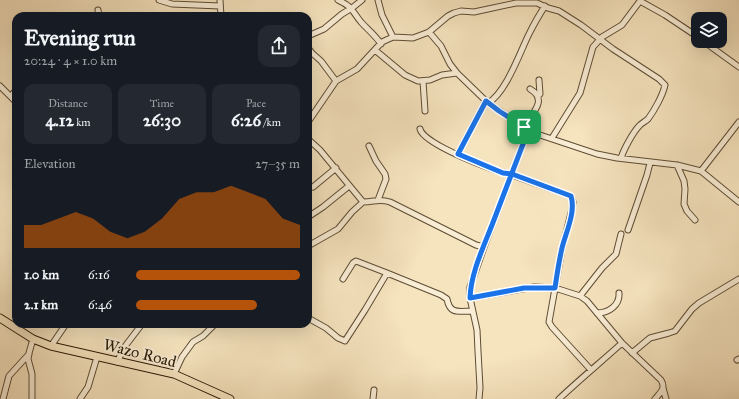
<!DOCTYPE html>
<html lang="en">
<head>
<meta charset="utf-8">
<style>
	:root { --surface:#171b24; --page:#242831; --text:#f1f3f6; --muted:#9ea1a6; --accent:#b45309 }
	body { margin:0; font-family:"IM FELL Great Primer",serif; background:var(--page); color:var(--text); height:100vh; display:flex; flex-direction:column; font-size:15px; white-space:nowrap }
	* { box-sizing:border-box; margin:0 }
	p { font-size:13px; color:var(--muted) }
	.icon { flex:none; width:22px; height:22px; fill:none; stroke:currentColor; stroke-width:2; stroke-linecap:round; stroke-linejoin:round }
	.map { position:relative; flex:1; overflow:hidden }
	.sheet { position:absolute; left:12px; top:12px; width:300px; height:316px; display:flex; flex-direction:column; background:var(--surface); border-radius:12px; box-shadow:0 4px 16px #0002 }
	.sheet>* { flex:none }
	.buttons { position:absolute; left:691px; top:12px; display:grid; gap:8px }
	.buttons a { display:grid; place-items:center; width:36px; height:36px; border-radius:8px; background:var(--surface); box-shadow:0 4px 16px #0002; font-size:20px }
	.pin { position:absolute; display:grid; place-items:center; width:34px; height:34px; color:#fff; margin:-17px; border-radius:8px; box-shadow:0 2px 6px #0006 }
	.round { display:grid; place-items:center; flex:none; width:42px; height:42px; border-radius:12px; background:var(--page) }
	.head { display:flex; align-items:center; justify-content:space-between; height:68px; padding:0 12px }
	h1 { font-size:22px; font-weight:700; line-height:30px }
	.stats { display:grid; grid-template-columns:repeat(3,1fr); gap:6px; height:68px; padding:4px 12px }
	.stats div { display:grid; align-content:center; border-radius:10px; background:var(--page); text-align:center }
	.stats b { font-size:17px; font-weight:700 }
	.stats small { font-size:11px; font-weight:400 }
	.stats p { font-size:11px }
	.chart { height:112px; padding:8px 12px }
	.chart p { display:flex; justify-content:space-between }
	.chart svg { width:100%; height:72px; margin-top:4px; fill:var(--accent); opacity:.7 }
	ul { padding:0 12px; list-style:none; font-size:13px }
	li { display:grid; grid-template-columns:64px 48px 1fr; align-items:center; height:30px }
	li i { height:10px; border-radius:5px; background:var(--accent) }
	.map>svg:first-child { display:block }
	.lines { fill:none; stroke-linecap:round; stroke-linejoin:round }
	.minor-casing { stroke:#5d4c34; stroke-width:7 }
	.major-casing { stroke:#2a1a05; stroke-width:9 }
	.minor { stroke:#f9edd5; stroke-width:5 }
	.major { stroke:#f6e4bf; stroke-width:7 }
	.route-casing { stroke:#fff; stroke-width:8 }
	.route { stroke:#1a73e8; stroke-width:5 }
	.labels { text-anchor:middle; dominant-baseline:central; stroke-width:4; stroke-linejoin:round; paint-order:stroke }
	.street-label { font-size:16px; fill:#2a1a05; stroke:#f9edd5 }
</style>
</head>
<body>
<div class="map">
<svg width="739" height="399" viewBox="0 0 739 399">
	<rect width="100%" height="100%" fill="#f6e4bf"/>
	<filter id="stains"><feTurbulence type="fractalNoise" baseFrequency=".005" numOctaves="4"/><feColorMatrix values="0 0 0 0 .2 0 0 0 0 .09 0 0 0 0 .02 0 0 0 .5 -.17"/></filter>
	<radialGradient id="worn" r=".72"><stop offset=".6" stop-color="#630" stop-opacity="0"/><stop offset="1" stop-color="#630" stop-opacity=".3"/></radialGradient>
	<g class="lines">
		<g class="minor-casing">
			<path id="minor" d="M 159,0 L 172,4 L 220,6
				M 220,0 L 221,16
				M 338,0 C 353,7 352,11 361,22 C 368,30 375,35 381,44
				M 378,0 L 382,15 L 393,37
				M 98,10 L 99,16
				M 429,32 L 441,46 L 450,64 L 457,73 L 488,103 L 524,127 L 528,131 L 597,154 L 617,158 L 677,165 L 701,171 L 739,202
				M 308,36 L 324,29 L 342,14 L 352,8 L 362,0
				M 703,41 L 739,67
				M 308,48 L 312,53 L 321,61 L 336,81
				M 375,50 L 405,75 L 418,81 L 430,80 L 442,75 L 457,73
				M 423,81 L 425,111
				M 0,86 L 16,102
				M 11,96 L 16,90
				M 538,96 L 540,94 L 539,80
				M 488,103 C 506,93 520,52 529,34 C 534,24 539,15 545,6
				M 308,122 L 336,81 L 357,69 L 382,42 L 393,37 L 413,38 L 429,32 L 448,16 L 454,13 L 461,11 L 474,12 L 516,3 L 537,3 L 548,8 L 559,11 L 581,25 L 613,49 L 659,79 L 665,85 C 663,95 654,111 648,119 C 646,121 642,123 640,125 C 633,132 624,149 621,158
				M 524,127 C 531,114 549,100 530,89
				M 420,129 C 423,144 496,172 512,175 L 571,196 L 573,202 L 572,209 L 562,249 L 549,322 L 552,327 L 591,370
				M 552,138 L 580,93 L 593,47 L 602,37 L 622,25 L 640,1 L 665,15 L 698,37
				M 308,139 L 320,150 L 363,202
				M 369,146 L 376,161 L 385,174 L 386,179 L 378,200
				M 458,154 L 486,101
				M 677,165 L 684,181 L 685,189 L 684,204 L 687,211 L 695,220
				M 701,171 L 739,122
				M 308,188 L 313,187 L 336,168
				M 308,217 L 323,207 L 349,186
				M 628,230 L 647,175 L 650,163
				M 308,246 L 338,229 L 352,212 L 363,202 C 375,202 378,198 390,202 L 476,245 L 484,247
				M 387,273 L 441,295 L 447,299 C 450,315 459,311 472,311
				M 580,296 L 602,268 L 616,254 L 621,234
				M 470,298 L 534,287 L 555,288 L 580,296 L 587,301 L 622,343 L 661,380 C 666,388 661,392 655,399
				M 597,313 C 609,313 620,305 619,293
				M 308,318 L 326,328 L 338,338 L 345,341 L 365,310 L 387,273 L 356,261 L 353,263 L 343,279
				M 51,346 L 66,324
				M 632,353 L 650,338 L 669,333 L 675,331 L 692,309 L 699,303 L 739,279
				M 737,360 L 739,359
				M 117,362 L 126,345 L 142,324
				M 174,374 L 182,357 L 193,342 L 203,336 L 215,324
				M 663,388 L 666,399
				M 3,399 L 9,376 L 29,354
				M 32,399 L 32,374 L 28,359 L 29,353 L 33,339
				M 80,399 L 88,387 L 97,357
				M 373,399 L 374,390
				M 479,399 L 480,388 L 478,351 L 477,330 L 470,298 L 470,287 L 484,247 L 528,131
				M 559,399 C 579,380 601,362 622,343"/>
		</g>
		<g class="major-casing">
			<path id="major" d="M 0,318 L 33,339 L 51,346 L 174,374 L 230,399"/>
		</g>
		<use href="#minor" class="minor"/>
		<use href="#major" class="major"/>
	</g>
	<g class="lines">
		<g class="route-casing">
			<path id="route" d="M 524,127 L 528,131 C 516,162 504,194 492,225 C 483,248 471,273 470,298 L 524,288 L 555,288 C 557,274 559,261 562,248 C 566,232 576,212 571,196 L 512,174 L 503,173 L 458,154 L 486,101 L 499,111 L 524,127"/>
		</g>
		<use href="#route" class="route"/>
	</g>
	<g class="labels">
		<g class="street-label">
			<text transform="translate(140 353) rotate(14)">Wazo Road</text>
		</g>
	</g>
	<rect width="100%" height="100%" filter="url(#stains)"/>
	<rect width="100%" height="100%" fill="url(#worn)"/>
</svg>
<div class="buttons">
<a><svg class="icon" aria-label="layers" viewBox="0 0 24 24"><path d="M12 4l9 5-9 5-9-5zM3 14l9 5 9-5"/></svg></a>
</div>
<div class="pin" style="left:524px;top:127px;background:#1e9e55"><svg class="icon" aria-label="arrive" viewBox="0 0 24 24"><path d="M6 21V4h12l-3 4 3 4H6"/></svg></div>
<section class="sheet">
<div class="head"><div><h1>Evening run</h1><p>20:24 · 4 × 1.0 km</p></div><a class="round"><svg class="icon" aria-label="share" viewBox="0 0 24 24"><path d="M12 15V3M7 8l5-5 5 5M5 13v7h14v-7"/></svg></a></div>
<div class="stats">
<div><p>Distance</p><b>4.12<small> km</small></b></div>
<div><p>Time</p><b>26:30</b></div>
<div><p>Pace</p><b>6:26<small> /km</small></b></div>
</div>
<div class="chart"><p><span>Elevation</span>27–35 m</p>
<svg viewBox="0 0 160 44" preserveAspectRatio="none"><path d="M0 44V30L10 30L20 26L30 22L40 26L50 34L60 38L70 34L80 26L90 14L100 10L110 10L120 6L130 10L140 14L150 26L160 30V44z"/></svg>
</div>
<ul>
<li><b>1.0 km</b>6:16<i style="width:100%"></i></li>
<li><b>2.1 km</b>6:46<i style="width:74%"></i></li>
</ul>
</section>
</div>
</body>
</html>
